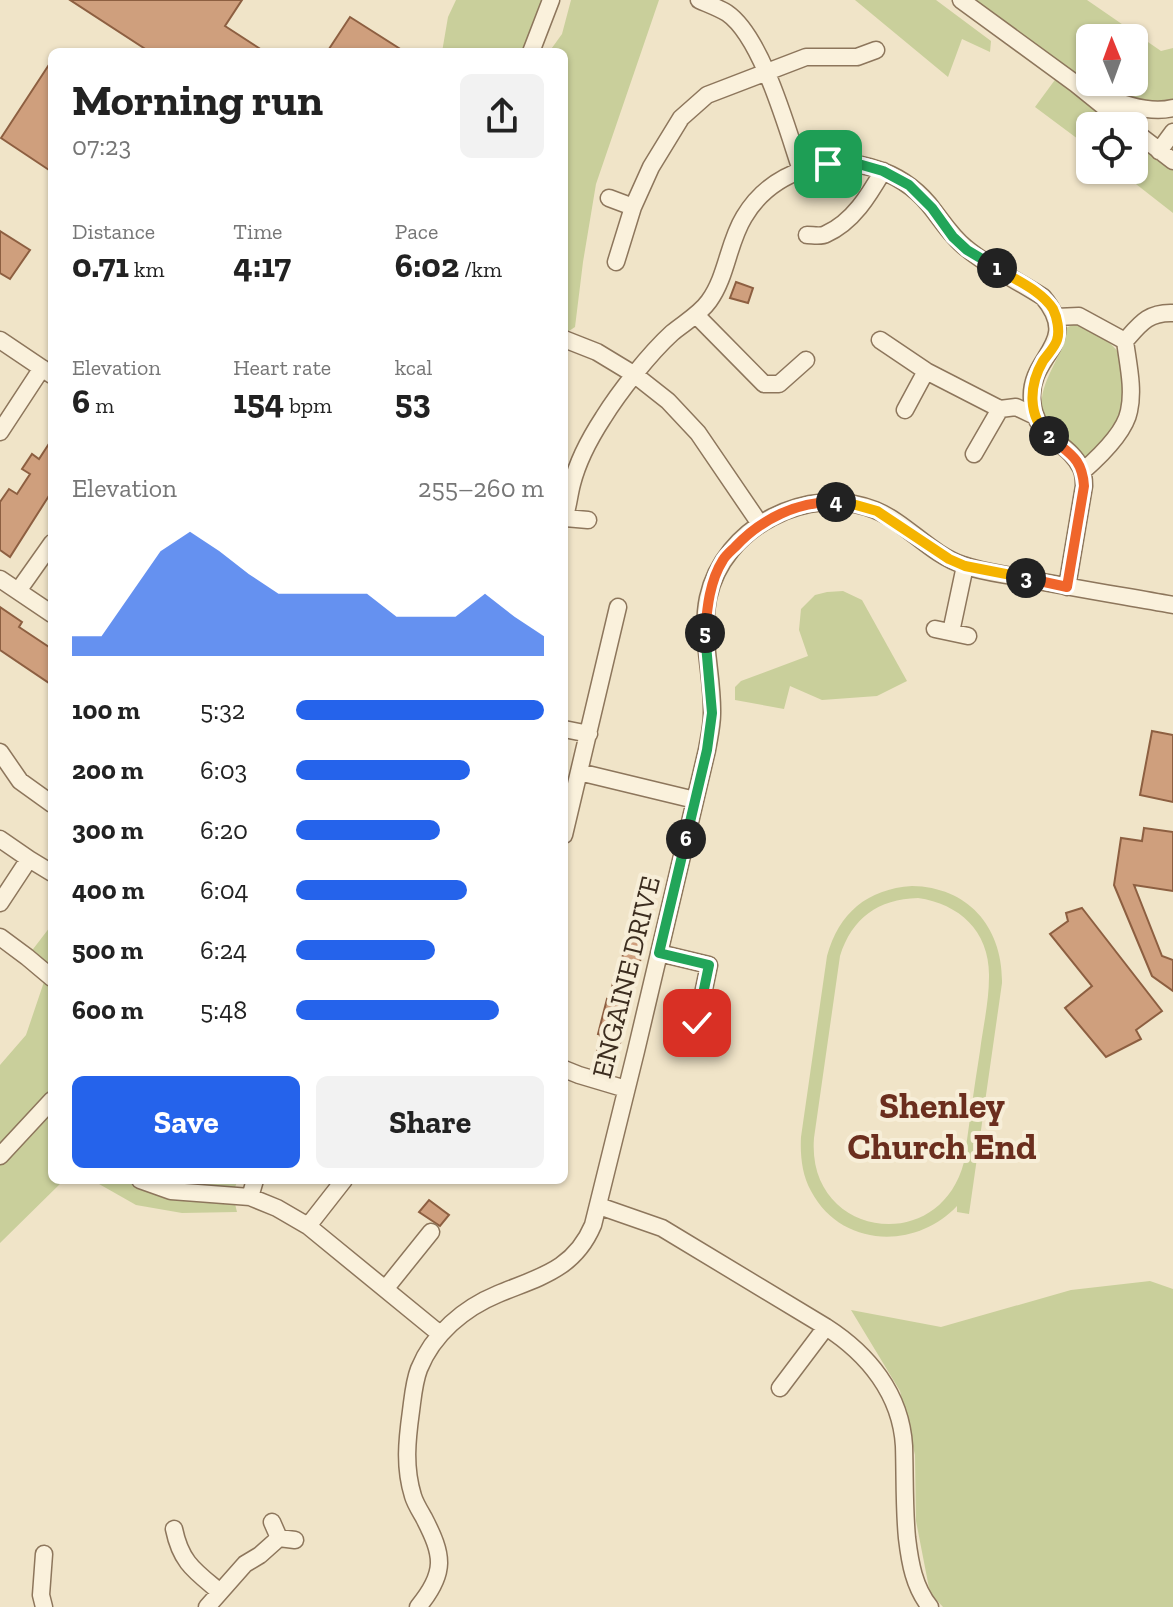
<!DOCTYPE html>
<html lang="en">
<head>
<meta charset="utf-8">
<style>
	:root { --surface:#fff; --page:#f2f2f2; --text:#222; --muted:#767676; --accent:#2563eb }
	body { margin:0; font-family:"Zilla Slab",serif; background:var(--page); color:var(--text); height:100vh; display:flex; flex-direction:column; font-size:30px; white-space:nowrap }
	* { box-sizing:border-box; margin:0 }
	p { font-size:26px; color:var(--muted) }
	.icon { flex:none; width:44px; height:44px; fill:none; stroke:currentColor; stroke-width:2; stroke-linecap:round; stroke-linejoin:round }
	.map { position:relative; flex:1; overflow:hidden }
	.sheet { position:absolute; left:48px; top:48px; width:520px; height:1136px; display:flex; flex-direction:column; background:var(--surface); border-radius:12px; box-shadow:0 2px 6px #0004 }
	.sheet>* { flex:none }
	.needle { width:52px; rotate:359deg }
	.fabs { position:absolute; left:1076px; top:24px; display:grid; gap:16px }
	.fabs a { display:grid; place-items:center; width:72px; height:72px; border-radius:12px; background:var(--surface); box-shadow:0 2px 6px #0004; font-size:40px }
	.pin { position:absolute; display:grid; place-items:center; width:68px; height:68px; color:#fff; margin:-34px; border-radius:16px; box-shadow:0 4px 12px #0006 }
	.km { position:absolute; width:40px; height:40px; margin:-20px; border-radius:50%; background:#222; color:#fff; font-size:22px; line-height:40px; text-align:center }
	.round { display:grid; place-items:center; flex:none; width:84px; height:84px; border-radius:12px; background:var(--page) }
	.overview { display:flex; align-items:center; justify-content:space-between; height:136px; padding:0 24px }
	h1 { font-size:44px; font-weight:700; line-height:60px }
	.figures { display:grid; grid-template-columns:repeat(3,1fr); gap:12px; height:136px; padding:8px 24px }
	.figures div { display:grid; align-content:center }
	.figures b { font-size:34px; font-weight:700 }
	.figures small { font-size:22px; font-weight:400 }
	.figures p { font-size:22px }
	.chart { height:224px; padding:16px 24px }
	.chart p { display:flex; justify-content:space-between }
	.chart svg { width:100%; height:144px; margin-top:8px; fill:var(--accent); opacity:.7 }
	.cta { display:flex; gap:16px; margin-top:auto; padding:16px 24px }
	.cta a { flex:1; height:92px; border-radius:12px; background:var(--accent); color:#fff; font-size:32px; font-weight:700; line-height:92px; text-align:center }
	.cta a+a { background:var(--page); color:var(--text) }
	ul { padding:0 24px; list-style:none; font-size:26px }
	li { display:grid; grid-template-columns:128px 96px 1fr; align-items:center; height:60px }
	li i { height:20px; border-radius:10px; background:var(--accent) }
	.map>svg:first-child { display:block }
	.green { fill:#c9cf9b; fill-rule:evenodd }
	.building { fill:#cf9f7d; stroke:#8d5f41; stroke-width:2 }
	.lines { fill:none; stroke-linecap:round; stroke-linejoin:round }
	.minor-casing { stroke:#8d765c; stroke-width:19 }
	.minor { stroke:#faf1dc; stroke-width:16 }
	.split-1-casing { stroke:#fff; stroke-width:16 }
	.split-2-casing { stroke:#fff; stroke-width:16 }
	.split-3-casing { stroke:#fff; stroke-width:16 }
	.split-4-casing { stroke:#fff; stroke-width:16 }
	.split-5-casing { stroke:#fff; stroke-width:16 }
	.split-6-casing { stroke:#fff; stroke-width:16 }
	.split-7-casing { stroke:#fff; stroke-width:16 }
	.split-1 { stroke:#22a559; stroke-width:10 }
	.split-2 { stroke:#f5b400; stroke-width:10 }
	.split-3 { stroke:#f0652b; stroke-width:10 }
	.split-4 { stroke:#f5b400; stroke-width:10 }
	.split-5 { stroke:#f0652b; stroke-width:10 }
	.split-6 { stroke:#22a559; stroke-width:10 }
	.split-7 { stroke:#22a559; stroke-width:10 }
	.labels { text-anchor:middle; dominant-baseline:central; stroke-width:8; stroke-linejoin:round; paint-order:stroke }
	.street-label { font-size:28px; fill:#3d2e20; stroke:#f7eed8 }
	.district-label { font-size:36px; font-weight:bold; fill:#6b2e1e; stroke:#f7eed8 }
</style>
</head>
<body>
<div class="map">
<svg width="1173" height="1607" viewBox="0 0 1173 1607">
	<rect width="100%" height="100%" fill="#f0e4c8"/>
	<path class="green" d="M 456,0 L 551,0 L 531,52 L 442,52 L 448,17 Z
		M 571,0 L 659,0 L 596,184 L 583,262 L 575,327 L 569,331 L 564,330 L 564,52 L 549,52 L 562,34 Z
		M 855,0 L 936,0 L 991,41 L 990,52 L 962,39 L 948,77 Z
		M 961,0 L 1087,0 L 1161,51 L 1173,48 L 1173,108 L 1080,86 L 1128,126 L 1090,126 L 1090,148 L 1035,107 L 1060,73 ZM 1090,38 L 1134,38 L 1134,82 L 1090,82 Z
		M 1134,131 L 1159,151 L 1173,132 L 1173,213 L 1118,170 L 1134,170 Z
		M 1074,324 C 1090,329 1111,340 1120,355 C 1128,370 1126,412 1116,427 C 1109,439 1098,450 1089,461 C 1085,457 1081,451 1076,447 C 1070,442 1061,439 1055,433 C 1021,395 1063,367 1066,328 Z
		M 827,592 L 843,591 L 862,600 L 907,681 L 877,696 L 822,700 L 790,686 L 784,709 L 735,700 L 735,687 L 741,681 L 808,656 L 799,630 L 801,609 L 815,595 Z
		M 912,886 C 968,887 1003,927 1002,983 L 969,1214 L 957,1212 L 957,1206 C 916,1250 841,1248 811,1191 C 802,1175 800,1155 801,1137 L 827,956 C 839,913 867,889 912,886 ZM 918,898 C 960,904 990,932 989,977 C 989,1002 983,1027 980,1051 C 974,1088 969,1125 964,1162 C 939,1258 806,1237 814,1138 L 840,956 C 852,918 878,899 918,898 Z
		M 50,927 L 52,929 L 52,1100 L 44,1109 L 52,1115 L 52,1180 L 64,1180 L 0,1243 L 0,1065 L 26,1035 L 47,973 L 27,957 Z
		M 92,1180 L 239,1180 C 231,1190 234,1200 237,1212 L 182,1213 L 136,1205 Z
		M 1150,1281 L 1173,1289 L 1173,1607 L 943,1607 L 930,1593 L 916,1521 L 915,1455 L 900,1391 L 851,1310 L 941,1327 L 1071,1290 Z"/>
	<path class="building" d="M 70,0 L 242,0 L 225,26 L 265,52 L 150,52 Z
		M 350,17 L 405,52 L 327,52 Z
		M 52,60 L 52,172 L 1,138 Z
		M 0,231 L 30,250 L 10,279 L 0,273 Z
		M 736,282 L 753,288 L 748,303 L 730,298 Z
		M 52,439 L 52,491 L 10,557 L 0,550 L 0,502 L 9,489 L 17,494 L 30,474 L 22,469 L 32,454 L 39,459 Z
		M 0,607 L 22,622 L 19,627 L 52,649 L 52,685 L 0,650 Z
		M 1152,731 L 1173,735 L 1173,802 L 1140,795 Z
		M 1144,828 L 1173,832 L 1173,891 L 1134,885 L 1162,956 L 1173,960 L 1173,991 L 1152,976 L 1114,885 L 1121,838 L 1142,841 Z
		M 1082,908 L 1162,1011 L 1136,1030 L 1141,1039 L 1106,1057 L 1065,1008 L 1092,986 L 1050,934 L 1068,921 L 1066,913 Z
		M 631,922 L 648,926 L 639,966 L 634,965 L 627,993 L 620,1031 L 622,1031 L 619,1050 L 616,1049 L 611,1072 L 593,1067 L 601,1035 L 598,1034 L 607,999 L 609,1000 L 616,970 L 619,971 Z
		M 429,1200 L 449,1215 L 440,1226 L 419,1212 Z"/>
	<g class="lines">
		<g class="minor-casing">
			<path id="minor" d="M 699,0 C 708,4 719,8 727,13 C 762,37 787,129 801,170
				M 961,0 L 1076,84 L 1128,126
				M 531,52 L 551,0
				M 1099,94 C 1121,104 1149,114 1173,108
				M 1134,131 L 1173,161
				M 1159,151 L 1173,132
				M 609,198 L 633,207
				M 807,235 C 813,235 821,237 826,234 C 853,222 869,195 883,171
				M 616,262 L 633,207 L 651,167 L 681,118 L 707,95 L 806,57 L 857,57 L 876,50
				M 696,315 L 764,384 L 779,384 L 806,360
				M 1056,317 L 1079,316 L 1125,341
				M 564,339 L 597,352 L 635,375 L 668,401 L 698,433 L 760,524
				M 0,340 L 52,375
				M 880,340 L 926,371
				M 905,410 L 926,371 L 1000,409
				M 0,432 L 42,368
				M 974,454 L 1000,409 L 1016,407 L 1035,416
				M 1083,471 C 1099,457 1125,432 1129,411 C 1134,389 1128,364 1125,341 C 1140,324 1148,312 1173,313
				M 564,518 C 568,509 569,495 572,484 C 578,460 590,438 603,418 C 619,392 650,353 672,333 C 684,323 700,314 709,301 C 727,276 728,243 744,217 C 772,170 832,152 882,171 C 903,179 921,193 934,211 C 944,224 953,238 966,248 C 989,267 1018,281 1043,297 C 1082,344 1029,355 1032,399 C 1034,439 1068,440 1081,468 C 1084,474 1084,480 1084,486 L 1067,587
				M 565,518 L 588,520
				M 0,579 L 52,614
				M 18,591 L 52,543
				M 935,629 L 968,636
				M 951,632 L 965,566
				M 564,729 L 589,734
				M 0,752 L 20,781 L 52,804
				M 579,772 L 695,800
				M 564,835 L 618,607
				M 0,839 L 29,859
				M 0,903 L 29,859 L 52,873
				M 0,937 L 27,957 L 52,978
				M 659,953 L 709,965 L 697,1023
				M 564,1069 L 579,1075 L 626,1089
				M 0,1156 L 52,1100
				M 140,1180 L 171,1191 L 250,1197 L 277,1208 L 308,1226 L 440,1334
				M 250,1197 L 255,1180
				M 599,1206 L 662,1228 L 826,1327 C 868,1354 901,1394 904,1446 C 905,1477 904,1507 907,1538 C 910,1563 914,1587 930,1607
				M 308,1226 L 344,1180
				M 386,1288 L 431,1232
				M 780,1388 L 826,1327
				M 272,1522 L 279,1538
				M 174,1529 C 181,1563 195,1571 220,1592
				M 44,1554 L 41,1595 L 44,1607
				M 207,1607 L 245,1564 L 260,1555 L 279,1538 L 295,1540
				M 418,1607 C 447,1572 443,1555 424,1518 C 420,1511 415,1503 413,1496 C 404,1467 407,1440 411,1411 C 413,1396 414,1382 419,1369 C 433,1334 464,1308 498,1294 C 539,1277 574,1270 593,1225 L 636,1051 L 707,750 C 709,738 712,726 712,714 C 713,675 700,637 708,598 C 723,527 808,483 875,510 C 907,523 930,554 963,565 C 982,572 1003,574 1023,578 C 1073,588 1123,596 1173,605"/>
		</g>
		<use href="#minor" class="minor"/>
	</g>
	<g class="lines">
		<g class="split-1-casing">
			<path id="split-1" d="M 828,164 L 855,163 L 883,171 L 909,185 L 932,208 L 953,237 L 967,250 L 997,268"/>
		</g>
		<g class="split-2-casing">
			<path id="split-2" d="M 997,268 C 1015,280 1041,290 1053,309 C 1057,317 1060,331 1057,340 C 1055,347 1047,355 1043,361 C 1029,385 1027,416 1049,436"/>
		</g>
		<g class="split-3-casing">
			<path id="split-3" d="M 1026,578 L 1067,587 L 1084,486 C 1082,457 1069,454 1049,436"/>
		</g>
		<g class="split-4-casing">
			<path id="split-4" d="M 836,502 L 849,503 L 877,511 L 949,559 L 965,566 L 1026,578"/>
		</g>
		<g class="split-5-casing">
			<path id="split-5" d="M 705,633 C 707,610 709,582 723,560 C 726,555 731,551 735,547 C 761,519 798,501 836,502"/>
		</g>
		<g class="split-6-casing">
			<path id="split-6" d="M 686,839 L 707,750 L 712,713 L 705,633"/>
		</g>
		<g class="split-7-casing">
			<path id="split-7" d="M 686,839 L 659,953 L 709,965 L 697,1023"/>
		</g>
		<use href="#split-1" class="split-1"/>
		<use href="#split-2" class="split-2"/>
		<use href="#split-3" class="split-3"/>
		<use href="#split-4" class="split-4"/>
		<use href="#split-5" class="split-5"/>
		<use href="#split-6" class="split-6"/>
		<use href="#split-7" class="split-7"/>
	</g>
	<g class="labels">
		<g class="street-label">
			<text transform="translate(626 977) rotate(-76)">ENGAINE DRIVE</text>
		</g>
		<g class="district-label">
			<text x="942" y="1105">Shenley<tspan x="942" dy="41">Church End</tspan></text>
		</g>
	</g>
</svg>
<div class="fabs">
<a><svg class="needle" viewBox="-14 -14 28 28"><path d="M0-13l5 13h-10z" fill="#e53935"/><path d="M0 13l5-13h-10z" fill="#767676"/></svg></a>
<a><svg class="icon" aria-label="locate" viewBox="0 0 24 24"><circle cx="12" cy="12" r="6"/><path d="M12 2v4M12 18v4M2 12h4M18 12h4"/></svg></a>
</div>
<div class="pin" style="left:828px;top:164px;background:#1e9e55"><svg class="icon" aria-label="arrive" viewBox="0 0 24 24"><path d="M6 21V4h12l-3 4 3 4H6"/></svg></div>
<div class="pin" style="left:697px;top:1023px;background:#d93025"><svg class="icon" aria-label="check" viewBox="0 0 24 24"><path d="M5 12l5 5 9-10"/></svg></div>
<b class="km" style="left:997px;top:268px">1</b>
<b class="km" style="left:1049px;top:436px">2</b>
<b class="km" style="left:1026px;top:578px">3</b>
<b class="km" style="left:836px;top:502px">4</b>
<b class="km" style="left:705px;top:633px">5</b>
<b class="km" style="left:686px;top:839px">6</b>
<section class="sheet">
<div class="overview"><div><h1>Morning run</h1><p>07:23</p></div><a class="round"><svg class="icon" aria-label="share" viewBox="0 0 24 24"><path d="M12 15V3M7 8l5-5 5 5M5 13v7h14v-7"/></svg></a></div>
<div class="figures">
<div><p>Distance</p><b>0.71<small> km</small></b></div>
<div><p>Time</p><b>4:17</b></div>
<div><p>Pace</p><b>6:02<small> /km</small></b></div>
</div>
<div class="figures">
<div><p>Elevation</p><b>6<small> m</small></b></div>
<div><p>Heart rate</p><b>154<small> bpm</small></b></div>
<div><p>kcal</p><b>53</b></div>
</div>
<div class="chart"><p><span>Elevation</span>255–260 m</p>
<svg viewBox="0 0 160 44" preserveAspectRatio="none"><path d="M0 44V38L10 38L20 25L30 12L40 6L50 12L60 19L70 25L80 25L90 25L100 25L110 32L120 32L130 32L140 25L150 32L160 38V44z"/></svg>
</div>
<ul>
<li><b>100 m</b>5:32<i style="width:100%"></i></li>
<li><b>200 m</b>6:03<i style="width:70%"></i></li>
<li><b>300 m</b>6:20<i style="width:58%"></i></li>
<li><b>400 m</b>6:04<i style="width:69%"></i></li>
<li><b>500 m</b>6:24<i style="width:56%"></i></li>
<li><b>600 m</b>5:48<i style="width:82%"></i></li>
</ul>
<div class="cta"><a>Save</a><a>Share</a></div>
</section>
</div>
</body>
</html>
